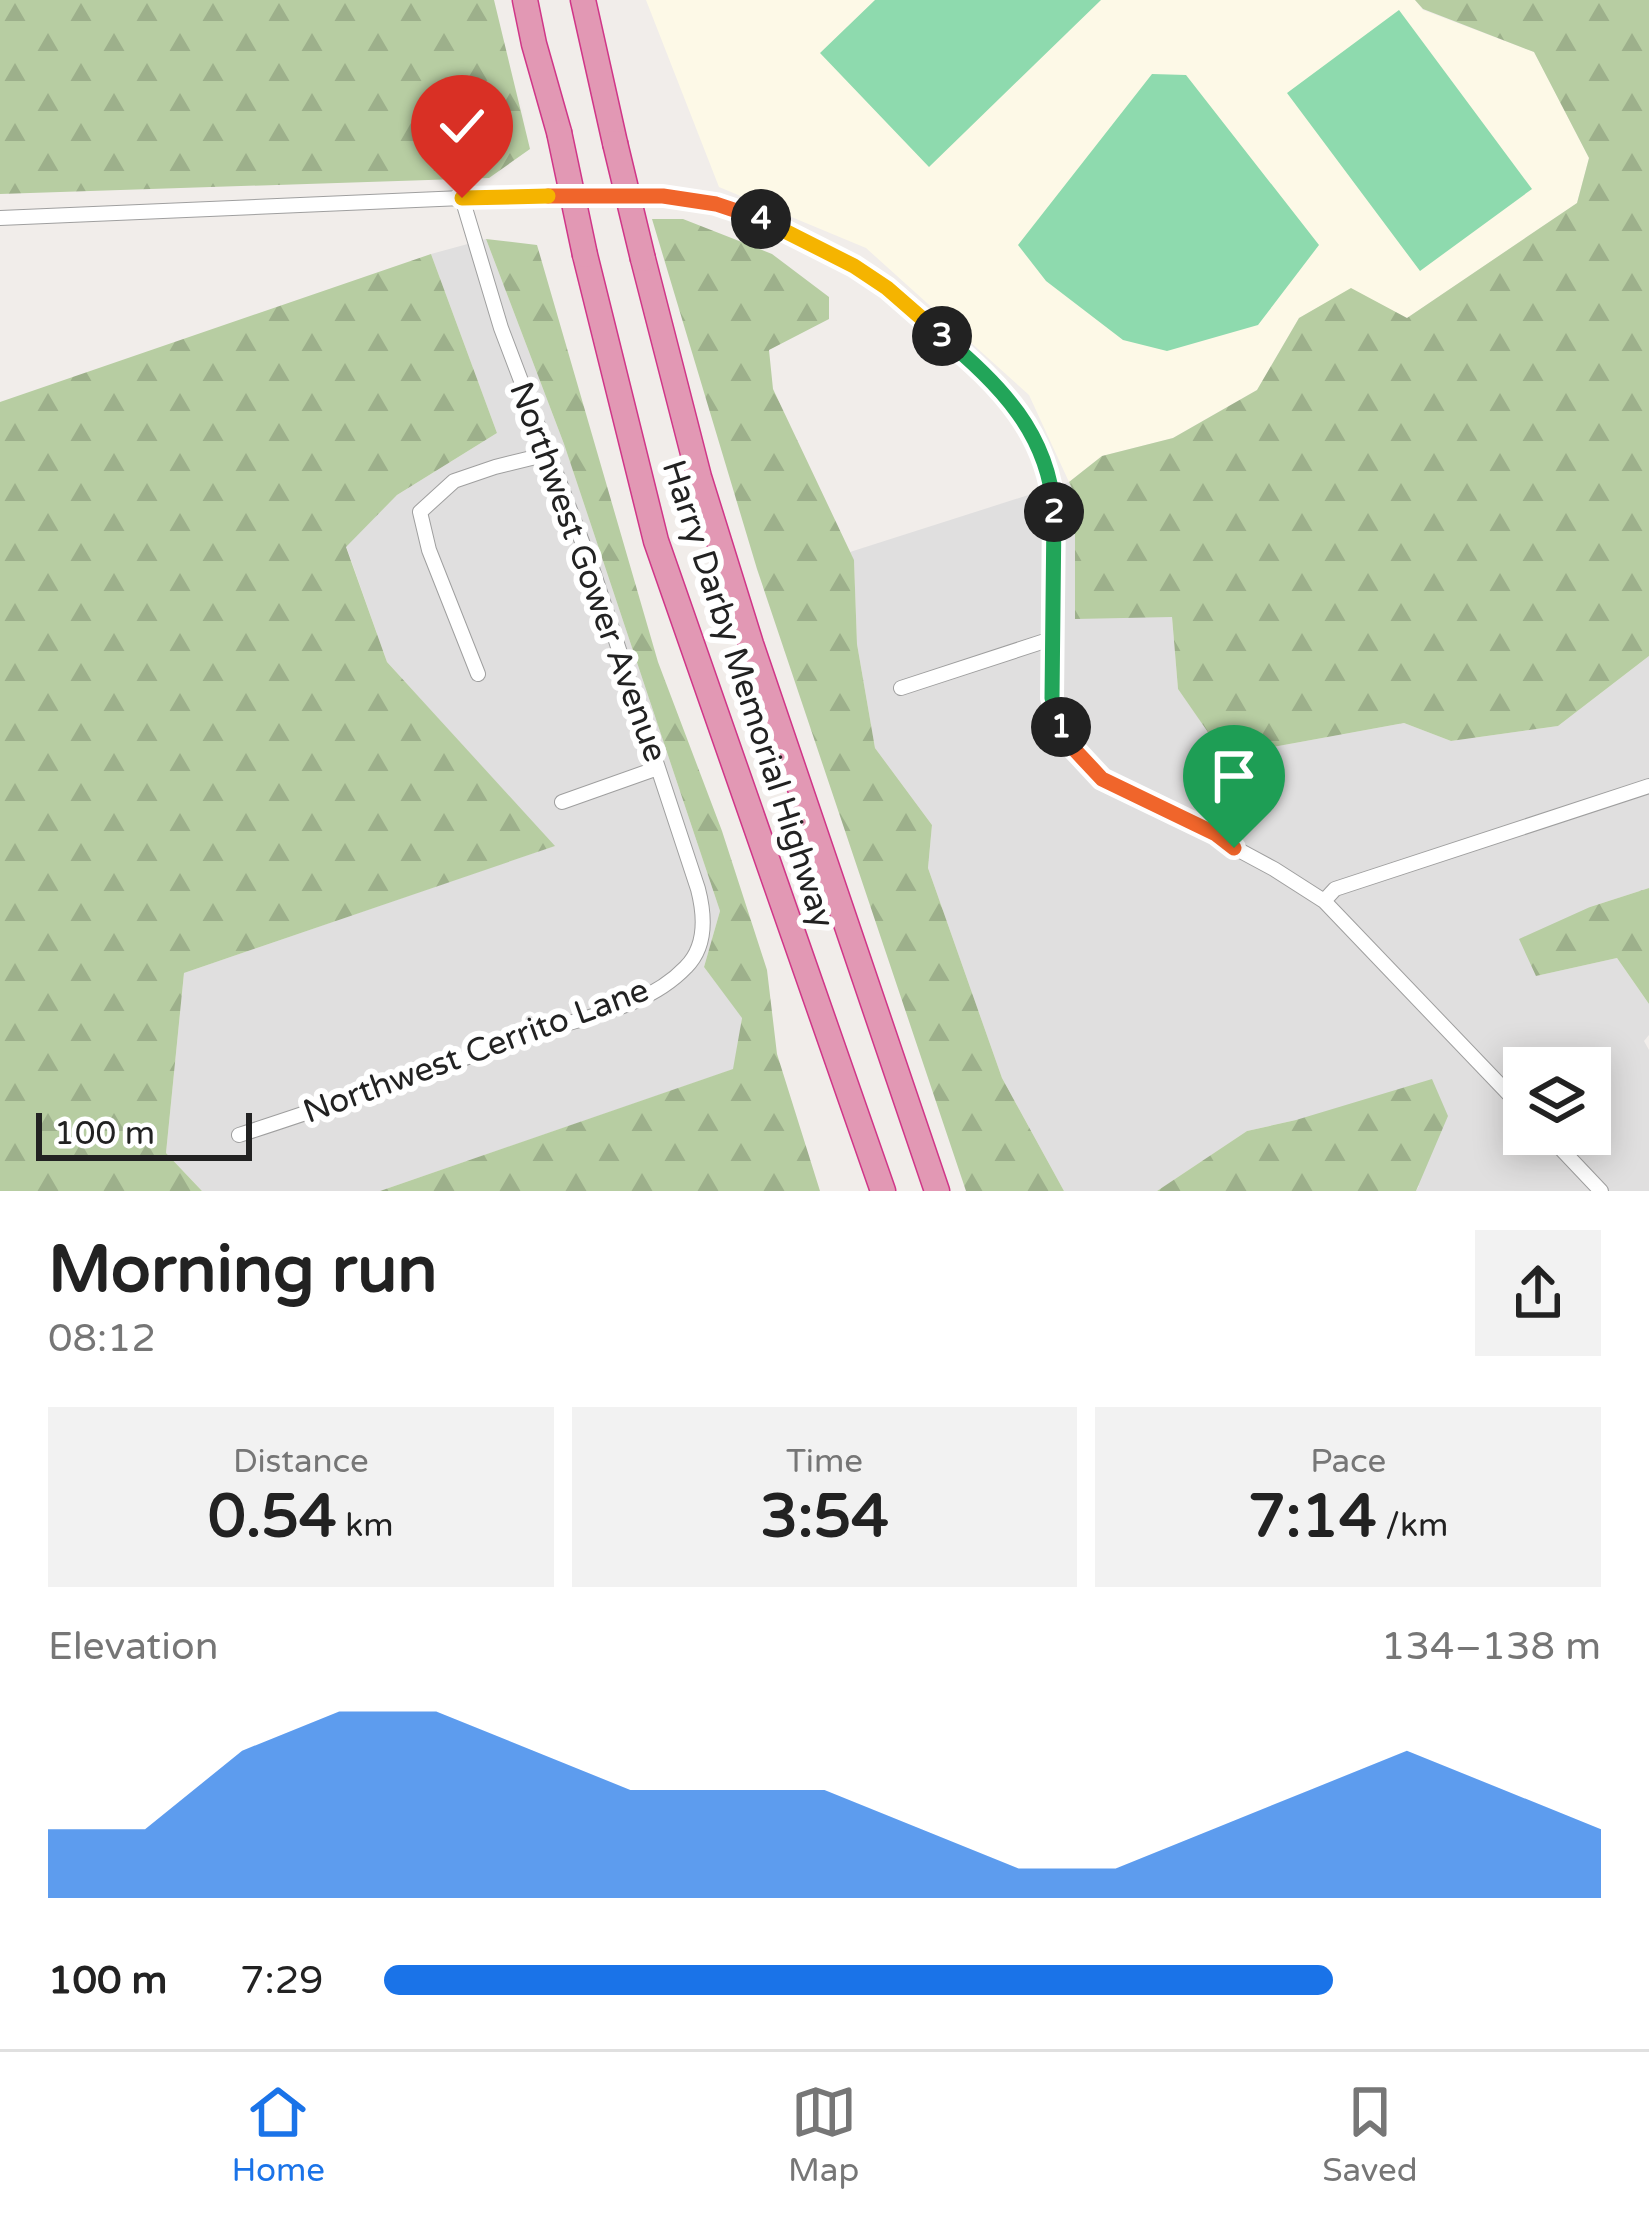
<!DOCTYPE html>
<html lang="en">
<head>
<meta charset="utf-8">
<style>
	:root { --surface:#fff; --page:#f2f2f2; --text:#222; --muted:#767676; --line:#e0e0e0; --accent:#1a73e8 }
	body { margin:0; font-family:"Varela Round",sans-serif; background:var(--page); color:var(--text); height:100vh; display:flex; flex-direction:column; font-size:45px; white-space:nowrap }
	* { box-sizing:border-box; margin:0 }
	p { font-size:39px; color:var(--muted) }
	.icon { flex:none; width:66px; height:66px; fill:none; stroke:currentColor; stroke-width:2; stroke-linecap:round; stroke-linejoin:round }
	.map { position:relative; height:1191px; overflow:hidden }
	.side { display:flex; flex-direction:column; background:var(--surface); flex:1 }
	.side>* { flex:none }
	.buttons { position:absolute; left:1503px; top:1047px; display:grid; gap:24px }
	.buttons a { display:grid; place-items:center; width:108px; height:108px; border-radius:0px; background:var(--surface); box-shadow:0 6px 30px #0003; font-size:60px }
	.scale { position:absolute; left:36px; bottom:30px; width:216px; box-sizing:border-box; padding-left:12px; border:6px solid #222; border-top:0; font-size:33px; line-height:42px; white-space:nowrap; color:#222; -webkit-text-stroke:9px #fff; paint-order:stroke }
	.pin { position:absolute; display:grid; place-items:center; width:102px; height:102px; color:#fff; margin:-123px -51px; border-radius:50% 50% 50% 0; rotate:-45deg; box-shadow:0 0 12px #0007 }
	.pin .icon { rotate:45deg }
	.km { position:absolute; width:60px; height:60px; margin:-30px; border-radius:50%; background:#222; color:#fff; font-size:33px; line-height:60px; text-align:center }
	.round { display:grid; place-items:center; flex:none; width:126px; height:126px; border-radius:0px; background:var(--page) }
	.summary { display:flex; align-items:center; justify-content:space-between; height:204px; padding:0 48px }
	h1 { font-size:66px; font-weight:700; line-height:90px }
	.figures { display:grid; grid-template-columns:repeat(3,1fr); gap:18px; height:204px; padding:12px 48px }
	.figures div { display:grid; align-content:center; border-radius:0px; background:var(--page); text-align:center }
	.figures b { font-size:60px; font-weight:700 }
	.figures small { font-size:33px; font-weight:400 }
	.figures p { font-size:33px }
	.chart { height:336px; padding:24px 48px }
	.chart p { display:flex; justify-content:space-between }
	.chart svg { width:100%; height:216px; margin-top:12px; fill:var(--accent); opacity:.7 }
	ul { padding:0 48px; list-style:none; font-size:39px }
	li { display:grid; grid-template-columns:192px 144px 1fr; align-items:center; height:90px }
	li i { height:30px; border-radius:15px; background:var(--accent) }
	.tab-bar { display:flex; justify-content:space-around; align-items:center; height:168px; border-top:3px solid var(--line); background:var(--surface); font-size:33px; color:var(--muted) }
	.tab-bar a { display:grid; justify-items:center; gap:6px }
	.tab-bar .current { color:var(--accent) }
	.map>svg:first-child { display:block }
	.residential { fill:#e0dfdf; fill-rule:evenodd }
	.education { fill:#fdf9e7 }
	.forest { fill:url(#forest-firs) }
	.pitch { fill:#8edaae }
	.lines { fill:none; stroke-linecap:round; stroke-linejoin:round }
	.street-casing { stroke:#9f9f9f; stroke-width:16 }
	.highway-casing { stroke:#d03688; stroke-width:27 }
	.street { stroke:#fff; stroke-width:14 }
	.highway { stroke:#e298b4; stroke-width:24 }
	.highway-bridge-casing { stroke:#d03688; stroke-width:27; stroke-linecap:butt }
	.highway-bridge { stroke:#e298b4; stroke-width:24 }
	.split-1-casing { stroke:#fff; stroke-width:24 }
	.split-2-casing { stroke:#fff; stroke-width:24 }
	.split-3-casing { stroke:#fff; stroke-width:24 }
	.split-4-casing { stroke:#fff; stroke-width:24 }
	.split-5-casing { stroke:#fff; stroke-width:24 }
	.split-6-casing { stroke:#fff; stroke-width:24 }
	.split-1 { stroke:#f0652b; stroke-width:15 }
	.split-2 { stroke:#22a559; stroke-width:15 }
	.split-3 { stroke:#22a559; stroke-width:15 }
	.split-4 { stroke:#f5b400; stroke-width:15 }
	.split-5 { stroke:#f0652b; stroke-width:15 }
	.split-6 { stroke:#f5b400; stroke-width:15 }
	.labels { text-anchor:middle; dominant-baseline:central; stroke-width:12; stroke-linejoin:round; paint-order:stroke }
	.street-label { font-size:33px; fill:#222; stroke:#fff }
</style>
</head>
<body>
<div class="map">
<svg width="1649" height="1191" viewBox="0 0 1649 1191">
	<defs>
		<pattern id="forest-firs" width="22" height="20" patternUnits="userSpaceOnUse" patternTransform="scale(3)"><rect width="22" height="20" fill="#b7cda2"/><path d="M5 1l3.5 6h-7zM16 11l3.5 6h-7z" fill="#9db08b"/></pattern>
	</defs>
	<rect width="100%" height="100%" fill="#f1edea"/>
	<path class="residential" d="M 486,239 L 564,444 L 720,911 L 704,967 L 742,1017 L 734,1069 L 380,1191 L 202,1191 L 166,1153 L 184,973 L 554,846 L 387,662 L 346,546 L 397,495 L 497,433 L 431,254 Z
		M 1069,482 L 1075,495 L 1172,617 L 1178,689 L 1212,737 L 1273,747 L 1404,723 L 1451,741 L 1558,726 L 1649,656 L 1649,888 L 1590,907 L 1536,976 L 1617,958 L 1649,1004 L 1649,1035 L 1644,1041 L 1649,1050 L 1649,1191 L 1416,1191 L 1419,1186 L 1296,1120 L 1247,1131 L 1157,1191 L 1064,1191 L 1002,1078 L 928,868 L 932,825 L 875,748 L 857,644 L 854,561 L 850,552 ZM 1524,1068 L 1590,1068 L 1590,1134 L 1524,1134 Z"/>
	<path class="education" d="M 646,0 L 1415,0 L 1423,10 L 1534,52 L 1589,158 L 1577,203 L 1407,318 L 1351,289 L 1299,318 L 1257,390 L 1173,438 L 1102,456 L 1069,482 L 1029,395 L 866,248 L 719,187 Z"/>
	<path class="forest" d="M 0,0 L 494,0 L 530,149 L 489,178 L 0,194 Z
		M 1415,0 L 1649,0 L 1649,656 L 1558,726 L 1451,741 L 1404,723 L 1273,747 L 1212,738 L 1178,689 L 1172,617 L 1075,619 L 1075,495 L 1069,482 L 1102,456 L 1173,438 L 1257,390 L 1299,318 L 1351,288 L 1407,318 L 1577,203 L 1589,158 L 1534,52 L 1423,9 Z
		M 652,219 L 683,219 L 772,254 L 829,297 L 829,319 L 769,350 L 773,389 L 854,560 L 857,644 L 875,748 L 932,825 L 928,868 L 1002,1078 L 1064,1191 L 966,1191 L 757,569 Z
		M 486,239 L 537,245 L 658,662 L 722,831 L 767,970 L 777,1054 L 820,1191 L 380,1191 L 733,1069 L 742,1018 L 704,967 L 720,911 L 564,444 Z
		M 431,254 L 497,433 L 397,495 L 346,547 L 387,662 L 555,846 L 184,973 L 166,1153 L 202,1191 L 0,1191 L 0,402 Z
		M 1649,888 L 1649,1004 L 1617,958 L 1536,976 L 1519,939 L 1590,907 Z
		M 1432,1079 L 1448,1116 L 1416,1191 L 1157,1191 L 1247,1131 L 1296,1120 Z"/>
	<path class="pitch" d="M 875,0 L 1101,0 L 929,167 L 820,53 Z
		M 1399,10 L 1532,189 L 1420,271 L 1287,93 Z
		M 1152,74 L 1186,75 L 1319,245 L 1258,325 L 1167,351 L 1123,340 L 1046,281 L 1018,245 Z"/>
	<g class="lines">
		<g class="street-casing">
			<path id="street" d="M 0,218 L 462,198 L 601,194 L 663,196 L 716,204 L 764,220 L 854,266 L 887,288 L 985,372 L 1017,409 L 1043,458 L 1053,489 L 1056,531 L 1051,639 L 1052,698 L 1062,730 L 1074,749 L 1103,779 L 1216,834 L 1235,848 L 1274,869 L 1324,901 L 1524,1110
				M 478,674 L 429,550 L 420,512 L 454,481 L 495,467 L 548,454
				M 901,688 L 1051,639
				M 562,802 L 658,768
				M 1324,901 L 1335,889 L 1649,786
				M 1547,1134 L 1601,1191
				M 239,1135 C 339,1103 437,1068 536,1033 C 586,1016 647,1008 686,967 C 707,946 705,916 698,889 L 592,568 L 501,328 L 462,198"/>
		</g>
		<g class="highway-casing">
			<path id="highway" d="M 525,0 L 534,44 L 559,132
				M 583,0 L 615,143
				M 585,255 L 656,541 L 883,1191
				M 643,259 L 699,477 L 751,644 L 937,1191"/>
		</g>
		<use href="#street" class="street"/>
		<use href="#highway" class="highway"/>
		<g class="highway-bridge-casing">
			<path id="highway-bridge" d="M 559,132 L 585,255
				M 615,143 L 643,259"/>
		</g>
		<use href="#highway-bridge" class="highway-bridge"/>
	</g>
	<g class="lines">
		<g class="split-1-casing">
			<path id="split-1" d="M 1061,727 L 1074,749 L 1102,779 L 1216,834 L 1234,848"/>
		</g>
		<g class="split-2-casing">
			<path id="split-2" d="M 1054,512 L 1052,698 L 1061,727"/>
		</g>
		<g class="split-3-casing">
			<path id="split-3" d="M 942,336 C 1000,385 1049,433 1054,512"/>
		</g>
		<g class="split-4-casing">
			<path id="split-4" d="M 761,219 L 854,266 L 887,288 L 942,336"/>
		</g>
		<g class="split-5-casing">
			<path id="split-5" d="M 548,196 L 663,196 L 716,204 L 761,219"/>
		</g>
		<g class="split-6-casing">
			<path id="split-6" d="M 462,198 L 548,196"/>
		</g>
		<use href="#split-1" class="split-1"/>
		<use href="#split-2" class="split-2"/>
		<use href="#split-3" class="split-3"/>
		<use href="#split-4" class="split-4"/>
		<use href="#split-5" class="split-5"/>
		<use href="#split-6" class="split-6"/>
	</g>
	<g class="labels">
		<g class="street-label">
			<text transform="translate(588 572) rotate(70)">Northwest Gower Avenue</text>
			<text transform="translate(748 694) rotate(72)">Harry Darby Memorial Highway</text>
			<text transform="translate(476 1051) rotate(-20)">Northwest Cerrito Lane</text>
		</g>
	</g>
</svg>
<div class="buttons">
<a><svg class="icon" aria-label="layers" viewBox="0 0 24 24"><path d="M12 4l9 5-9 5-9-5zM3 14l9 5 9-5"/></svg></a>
</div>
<div class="scale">100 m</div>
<div class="pin" style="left:1234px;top:848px;background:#1e9e55"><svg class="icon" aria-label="arrive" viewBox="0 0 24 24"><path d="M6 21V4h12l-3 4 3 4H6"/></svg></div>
<div class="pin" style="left:462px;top:198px;background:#d93025"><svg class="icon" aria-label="check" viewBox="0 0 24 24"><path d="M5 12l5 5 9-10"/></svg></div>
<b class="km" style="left:1061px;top:727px">1</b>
<b class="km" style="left:1054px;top:512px">2</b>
<b class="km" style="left:942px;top:336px">3</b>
<b class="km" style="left:761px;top:219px">4</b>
</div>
<section class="side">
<div class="summary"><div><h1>Morning run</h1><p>08:12</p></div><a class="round"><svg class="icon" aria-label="share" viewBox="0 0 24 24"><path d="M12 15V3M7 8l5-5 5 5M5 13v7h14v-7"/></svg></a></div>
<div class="figures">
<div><p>Distance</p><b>0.54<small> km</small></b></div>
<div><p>Time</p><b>3:54</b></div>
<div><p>Pace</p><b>7:14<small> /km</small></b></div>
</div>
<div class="chart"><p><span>Elevation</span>134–138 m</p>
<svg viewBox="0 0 160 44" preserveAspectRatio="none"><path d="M0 44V30L10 30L20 14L30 6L40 6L50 14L60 22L70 22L80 22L90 30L100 38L110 38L120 30L130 22L140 14L150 22L160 30V44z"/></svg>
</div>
<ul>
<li><b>100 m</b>7:29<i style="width:78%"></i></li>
</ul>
</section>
<nav class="tab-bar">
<a class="current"><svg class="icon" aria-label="home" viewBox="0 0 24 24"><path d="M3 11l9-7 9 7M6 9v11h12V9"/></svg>Home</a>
<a><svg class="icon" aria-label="map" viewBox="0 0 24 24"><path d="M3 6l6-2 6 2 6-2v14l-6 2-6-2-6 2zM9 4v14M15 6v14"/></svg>Map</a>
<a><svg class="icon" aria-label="saved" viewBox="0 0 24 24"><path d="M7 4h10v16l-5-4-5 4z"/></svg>Saved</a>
</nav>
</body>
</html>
